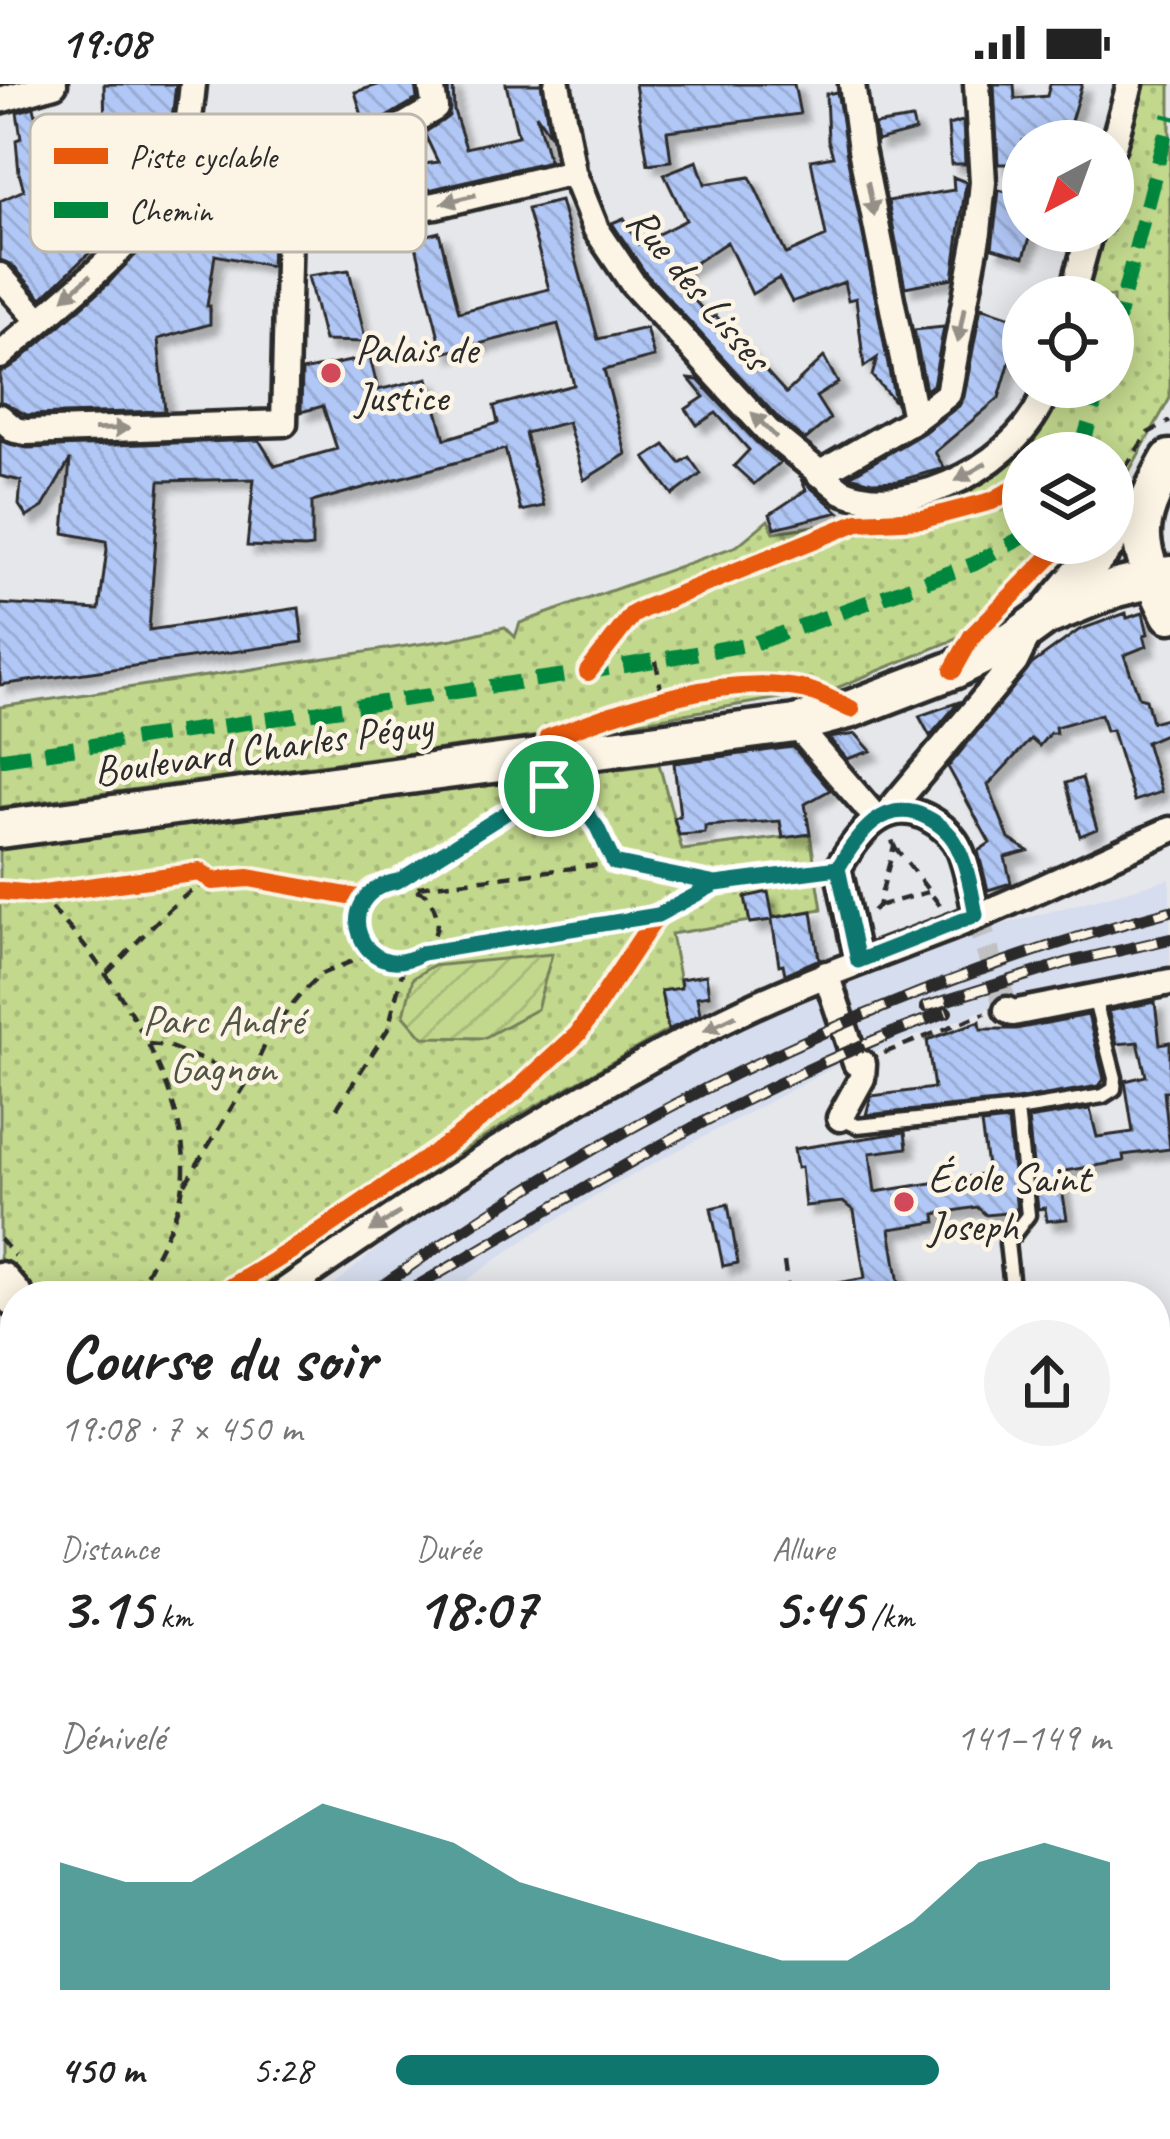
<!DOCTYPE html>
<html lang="fr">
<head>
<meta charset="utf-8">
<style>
	:root { --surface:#fff; --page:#f2f2f2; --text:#222; --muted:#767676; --accent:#0f766e }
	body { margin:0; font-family:Caveat,sans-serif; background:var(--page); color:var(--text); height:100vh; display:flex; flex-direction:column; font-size:45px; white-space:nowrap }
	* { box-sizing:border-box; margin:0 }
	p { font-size:39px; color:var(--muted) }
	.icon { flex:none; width:66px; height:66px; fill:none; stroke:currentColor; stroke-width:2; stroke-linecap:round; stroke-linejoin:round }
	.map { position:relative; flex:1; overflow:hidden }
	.panel { position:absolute; left:0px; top:1197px; width:1170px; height:858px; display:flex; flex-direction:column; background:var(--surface); border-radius:48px 48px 0 0; box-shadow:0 6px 30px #0003 }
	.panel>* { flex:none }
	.needle { width:78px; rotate:221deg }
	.fabs { position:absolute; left:1002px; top:36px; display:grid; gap:24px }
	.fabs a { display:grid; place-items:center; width:132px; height:132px; border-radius:50%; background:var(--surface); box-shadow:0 6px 30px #0003; font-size:60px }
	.pin { position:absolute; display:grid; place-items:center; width:102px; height:102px; color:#fff; margin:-51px; border:6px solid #fff; border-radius:50%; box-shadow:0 3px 12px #0007 }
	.round { display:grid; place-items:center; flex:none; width:126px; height:126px; border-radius:63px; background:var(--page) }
	.summary { display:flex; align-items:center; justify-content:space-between; height:204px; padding:0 60px }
	h1 { font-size:66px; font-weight:600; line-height:90px }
	.stats { display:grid; grid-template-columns:repeat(3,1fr); gap:18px; height:204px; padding:12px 60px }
	.stats div { display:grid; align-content:center }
	.stats b { font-size:60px; font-weight:600 }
	.stats small { font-size:33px; font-weight:400 }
	.stats p { font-size:33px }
	.chart { height:336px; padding:24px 60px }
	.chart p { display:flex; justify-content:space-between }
	.chart svg { width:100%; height:216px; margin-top:12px; fill:var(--accent); opacity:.7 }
	ul { padding:0 60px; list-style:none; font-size:39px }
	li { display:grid; grid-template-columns:192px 144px 1fr; align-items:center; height:90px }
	li i { height:30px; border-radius:15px; background:var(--accent) }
	.status { display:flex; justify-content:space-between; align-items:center; height:84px; padding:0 60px; background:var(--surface); direction:ltr }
	.status svg { height:33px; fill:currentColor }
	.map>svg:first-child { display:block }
	.built { fill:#d6ddee }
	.park { fill:url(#park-dots); stroke:#76825c; stroke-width:3 }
	.garden { fill:url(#garden-furrows); stroke:#76825c; stroke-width:3 }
	.building { fill:url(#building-back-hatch); stroke:#2b2b2b; stroke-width:3; filter:url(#shadow) }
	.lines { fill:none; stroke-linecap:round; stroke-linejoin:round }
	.street-tunnel { stroke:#c1c1c4; stroke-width:24; stroke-dasharray:24 12; stroke-linecap:butt }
	.lane-casing { stroke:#2b2b2b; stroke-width:21 }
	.street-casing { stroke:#2b2b2b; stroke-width:33 }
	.secondary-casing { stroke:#2b2b2b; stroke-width:45 }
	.path { stroke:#2b2b2b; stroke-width:4.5; stroke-dasharray:12 9; stroke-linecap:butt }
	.lane { stroke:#fcf5e5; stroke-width:12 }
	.street { stroke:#fcf5e5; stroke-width:24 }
	.secondary { stroke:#fcf5e5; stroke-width:36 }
	.rail-casing { stroke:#2b2b2b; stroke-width:12 }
	.rail { stroke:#fcf5e5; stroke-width:8; stroke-dasharray:22; stroke-linecap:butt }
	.quiet { stroke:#00873e; stroke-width:15; stroke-dasharray:30 15; stroke-linecap:butt }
	.cycleway-casing { stroke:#fcf5e5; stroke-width:26 }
	.cycleway { stroke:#e8590c; stroke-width:18 }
	.oneway { fill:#949088 }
	.route-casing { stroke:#fff; stroke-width:24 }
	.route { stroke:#0f766e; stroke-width:15 }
	.poi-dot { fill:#d1495b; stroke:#fcf5e5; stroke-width:4.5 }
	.labels { text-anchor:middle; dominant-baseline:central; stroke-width:9; stroke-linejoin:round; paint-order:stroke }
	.street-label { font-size:42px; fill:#2b2b2b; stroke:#fcf5e5 }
	.poi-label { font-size:42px; fill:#2b2b2b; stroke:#fcf5e5; text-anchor:start }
	.park-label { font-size:42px; fill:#515644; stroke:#fcf5e5 }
	.key { fill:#fcf5e5; stroke:#bdb8ad; stroke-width:3 }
	.key-label { font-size:33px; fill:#2b2b2b }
</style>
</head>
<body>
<div class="status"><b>19:08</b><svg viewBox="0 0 49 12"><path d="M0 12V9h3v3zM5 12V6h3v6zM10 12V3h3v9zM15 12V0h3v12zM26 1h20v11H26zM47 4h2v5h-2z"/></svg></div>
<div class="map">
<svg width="1170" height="2055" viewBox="0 0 1170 2055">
	<defs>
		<pattern id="park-dots" width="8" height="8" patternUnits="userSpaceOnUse" patternTransform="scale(3)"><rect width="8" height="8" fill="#c2d88d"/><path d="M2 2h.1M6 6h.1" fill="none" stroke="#a7ba7a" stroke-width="1.8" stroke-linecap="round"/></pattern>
		<pattern id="garden-furrows" width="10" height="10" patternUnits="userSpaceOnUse" patternTransform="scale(3)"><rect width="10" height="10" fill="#c2d88d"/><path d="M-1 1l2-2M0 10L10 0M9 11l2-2" fill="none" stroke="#a7ba7a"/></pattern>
		<pattern id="building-back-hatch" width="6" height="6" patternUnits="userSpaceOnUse" patternTransform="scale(3)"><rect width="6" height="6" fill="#b1c7f6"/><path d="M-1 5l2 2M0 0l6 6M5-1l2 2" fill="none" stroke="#98abd3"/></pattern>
		<filter id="shadow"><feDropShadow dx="8" dy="8" stdDeviation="3" flood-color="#0004"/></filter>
	</defs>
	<rect width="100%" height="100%" fill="#e6e7ea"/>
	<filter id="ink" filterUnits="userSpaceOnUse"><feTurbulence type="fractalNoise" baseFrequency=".00833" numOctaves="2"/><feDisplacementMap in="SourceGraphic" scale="24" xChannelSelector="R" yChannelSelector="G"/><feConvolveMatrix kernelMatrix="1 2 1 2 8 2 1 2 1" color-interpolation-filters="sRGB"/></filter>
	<g filter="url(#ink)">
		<path class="built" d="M 1170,795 L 1170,886 L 990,924 L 838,981 L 615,1100 L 536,1148 L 444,1212 L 321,1212 L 385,1158 L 523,1063 L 674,974 L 811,909 L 993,843 Z
			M 15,1492 L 15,1607 L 0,1622 L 0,1507 Z"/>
		<path class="park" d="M 1135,0 L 1170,0 L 1170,314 L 1113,416 L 1113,369 L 1023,369 L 1023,459 L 1081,459 L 1056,485 L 1003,526 L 949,558 L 834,605 L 600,644 L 0,723 L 0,623 L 453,555 L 505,543 L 515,553 L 520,539 L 737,462 L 768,436 L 774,448 L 842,438 L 848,430 L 954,409 L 1050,303 L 1113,303 L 1113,213 L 1075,213 L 1094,147 L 1113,147 L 1113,78 Z
			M 659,680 L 682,766 L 810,750 L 822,825 L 671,850 L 681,904 L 661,907 L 668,946 L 518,1032 L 404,1104 L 250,1212 L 29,1212 L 0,1183 L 0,764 Z"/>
		<path class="garden" d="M 552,870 L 537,925 L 484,954 L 423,953 L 404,931 L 413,894 L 432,882 Z"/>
		<path class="building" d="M 104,0 L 176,0 L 171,43 L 159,83 L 118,67 L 122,53 L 105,49 Z
			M 381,0 L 415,0 L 417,15 L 366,45 L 355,8 Z
			M 448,0 L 453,0 L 454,27 L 466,64 L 518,52 L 506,0 L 541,0 L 550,51 L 536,30 L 549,77 L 433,105 L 342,117 L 340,105 L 360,89 L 438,78 L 424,49 L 449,32 Z
			M 635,0 L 794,0 L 800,30 L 667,47 L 671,77 L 648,80 Z
			M 994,0 L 1014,0 L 1015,15 L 1047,12 L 1050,0 L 1082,0 L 1065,57 L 1023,57 L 1023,80 L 998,80 Z
			M 837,8 L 895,318 L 872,292 L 877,274 L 864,283 L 856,214 L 848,216 L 844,198 L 792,218 L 779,194 L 752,210 L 727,158 L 674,193 L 711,235 L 716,232 L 786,309 L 824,273 L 838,299 L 816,313 L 830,335 L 805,356 L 779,335 L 646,190 L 612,139 L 624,134 L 638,160 L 686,136 L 664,90 L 697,77 L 705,100 L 750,93 L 786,170 L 826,152 L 811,76 L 833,72 L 828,56 L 826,10 Z
			M 34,23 L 40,48 L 61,42 L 68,92 L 76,88 L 104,136 L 155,81 L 159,84 L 130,130 L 42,214 L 12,181 L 0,176 L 0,117 L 24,106 L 19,89 L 16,56 L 21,54 L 17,28 Z
			M 912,35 L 915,47 L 877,57 L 874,41 Z
			M 963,37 L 965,80 L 951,80 L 948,41 Z
			M 953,93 L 966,98 L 953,194 L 905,203 L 888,117 L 954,106 Z
			M 999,106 L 1023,113 L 1023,147 L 1032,147 L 1024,173 L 992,164 Z
			M 560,117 L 598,255 L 646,244 L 654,273 L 604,286 L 626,370 L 584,396 L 568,338 L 525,349 L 544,422 L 521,427 L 505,365 L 312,418 L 312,463 L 305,464 L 247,462 L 254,395 L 160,397 L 149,546 L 299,524 L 303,558 L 0,601 L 0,520 L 99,526 L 107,465 L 106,457 L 64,449 L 70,376 L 43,423 L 27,433 L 19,421 L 21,397 L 0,392 L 0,357 L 27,364 L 259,356 L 275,382 L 337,365 L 323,322 L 301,328 L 302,287 L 370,273 L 378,306 L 428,294 L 445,355 L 498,339 L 494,322 L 574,301 L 558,240 L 443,269 L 414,154 L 439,148 L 459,228 L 549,205 L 527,125 Z
			M 171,129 L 214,146 L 272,155 L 271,182 L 215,171 L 207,222 L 210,222 L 210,240 L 158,255 L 165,327 L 27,331 L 0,317 L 0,288 L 11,284 L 108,200 Z
			M 349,186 L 366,258 L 324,257 L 308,192 Z
			M 981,223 L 1014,234 L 1008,254 L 1016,257 L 999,314 L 935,368 L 944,384 L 898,397 L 872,398 L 850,392 L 923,349 L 959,322 L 964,313 Z
			M 944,243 L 933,301 L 926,306 L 914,246 Z
			M 689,295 L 698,296 L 756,358 L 780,378 L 754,400 L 734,382 L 749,366 L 716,329 L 697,341 L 686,325 L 704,313 Z
			M 665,361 L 680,379 L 689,373 L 701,390 L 673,411 L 645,374 Z
			M 801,395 L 839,428 L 775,444 L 770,430 L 806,406 Z
			M 1126,529 L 1127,534 L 1143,529 L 1148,550 L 1144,551 L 1147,562 L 1124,571 L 1139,613 L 1146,615 L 1152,638 L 1166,634 L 1170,648 L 1146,658 L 1161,708 L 1134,717 L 1112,646 L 1106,647 L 1101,630 L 1055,643 L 1056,649 L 1050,649 L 1039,662 L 1031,655 L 988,701 L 1009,755 L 1028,767 L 1005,773 L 1011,799 L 988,806 L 978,767 L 990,759 L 948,683 L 1032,580 L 1079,546 Z
			M 959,618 L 930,652 L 919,632 Z
			M 856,650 L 871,667 L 847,675 L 829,654 Z
			M 793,663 L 830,706 L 805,720 L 810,750 L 783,754 L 780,737 L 705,742 L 705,749 L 679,751 L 674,734 L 680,732 L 674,679 Z
			M 1082,694 L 1097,745 L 1080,752 L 1066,699 Z
			M 768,808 L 773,834 L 812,827 L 819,875 L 785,890 L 783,880 L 779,881 L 772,836 L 750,839 L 745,813 Z
			M 706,891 L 709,911 L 697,913 L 700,930 L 668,946 L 661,907 L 681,904 L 680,895 Z
			M 1155,918 L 1160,960 L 1170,958 L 1170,1007 L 1164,1007 L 1170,1065 L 1123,1071 L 1124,1077 L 1059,1088 L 1067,1135 L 1047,1137 L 1045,1124 L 1038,1125 L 1028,1035 L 1090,1025 L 1097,1053 L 1133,1048 L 1125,997 L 1146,992 L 1138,958 L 1117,960 L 1108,927 Z
			M 1088,931 L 1104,995 L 1099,1002 L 1016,1016 L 866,1031 L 871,1012 L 934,1004 L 927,956 L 980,937 L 981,945 L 1016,945 Z
			M 1008,1037 L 1017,1128 L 986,1131 L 977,1123 L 935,1130 L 936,1138 L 890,1145 L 901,1212 L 817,1212 L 817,1203 L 865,1194 L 854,1127 L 843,1118 L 805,1122 L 801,1083 L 797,1084 L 794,1065 L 905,1048 L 907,1064 L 870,1069 L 875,1108 L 988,1090 L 981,1040 Z
			M 728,1120 L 738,1179 L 723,1182 L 711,1124 Z"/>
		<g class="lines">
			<path class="street-tunnel" d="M 976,831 L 1007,926"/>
			<g class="lane-casing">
				<path id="lane" d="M 840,1034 L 857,1042 L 1017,1026 L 1103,1012 L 1114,1005 L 1115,994 L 1094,913
					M 1013,1212 L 1007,1159 L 1028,1131 L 1017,1026
					M 1155,1462 L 1170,1461
					M 1155,1555 L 1170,1554"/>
			</g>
			<g class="street-casing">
				<path id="street" d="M 557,0 L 573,88 L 596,145 L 633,200 L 768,347 L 842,407 C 913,437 1026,375 1047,303
					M 0,16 L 54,0
					M 1113,62 L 1130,0
					M 165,109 L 217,130 L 289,141 L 436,121 L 573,88
					M 0,192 L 39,236
					M 1072,213 L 1090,147
					M 0,272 C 52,224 148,156 174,91 C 186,62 190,31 193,0
					M 0,333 L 15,346 L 26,348 L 284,339 L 289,141 L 311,107 L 366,64 L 435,24 L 431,0
					M 915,335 L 948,310 L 978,148 L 983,98 L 977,0
					M 819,390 L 915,335 L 861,65 L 852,0
					M 795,640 L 877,735
					M 889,727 L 1015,578 L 1031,545
					M 858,877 L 838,784 C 857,752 884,712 926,733 C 940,740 953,751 960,766 C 968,785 972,810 976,831
					M 826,890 L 856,979 L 863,980 L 862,994 L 840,1034
					M 1007,926 L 1013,929 L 1170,898
					M 277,1212 C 416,1115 560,1021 710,943 C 789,902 872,874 954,842 C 1027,813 1098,777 1170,746
					M 0,1344 L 15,1343
					M 1155,1828 L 1170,1826
					M 14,1944 L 15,1947
					M 39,2040 L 43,2055
					M 941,2040 L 944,2055
					M 1131,2040 L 1134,2055
					M 604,2055 L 632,2040"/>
			</g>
			<g class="secondary-casing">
				<path id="secondary" d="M 1170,375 C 1130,447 1135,458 1170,530
					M 1052,525 L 1107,459
					M 0,745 L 795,640 L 851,625 L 953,586 L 1012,557 L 1045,533 L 1116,504 L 1170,491
					M 0,1197 L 15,1214
					M 0,1672 L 15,1661
					M 494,2040 L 501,2055"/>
			</g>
			<path class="path" d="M 1113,402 L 1148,349 L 1170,337
				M 919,435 L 992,417 L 1015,404 L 1023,411
				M 987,535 L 1064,459
				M 656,577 L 662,612
				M 588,588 L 632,531 L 866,438
				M 607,633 L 662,612 L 754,603 L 801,606
				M 561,702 L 567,702 L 597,743 L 614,779
				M 894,762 L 942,824
				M 397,797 L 426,810 C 436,824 441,838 433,854 C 398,929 303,814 397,797 L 544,704
				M 418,803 L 614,779 L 716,800 L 815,787
				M 0,807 L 36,810 L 200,788 L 213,797
				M 36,810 C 102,869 195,1008 183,1101 C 179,1136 150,1177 137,1212
				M 878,822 L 928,808
				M 873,827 L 878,822 L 894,762 L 891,753
				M 422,869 L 657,831 L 712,802
				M 107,889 C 131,866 170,819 197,804 C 239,780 318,806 364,815
				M 149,960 L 168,962 L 249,995
				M 884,969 L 985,929
				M 337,1024 L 388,945 L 405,877
				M 185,1100 L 249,995 L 273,944 L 300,911 L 321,890 L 372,869
				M 0,1155 L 15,1172
				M 784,1178 L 789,1212
				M 217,1212 C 340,1136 473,1058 575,953 C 608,919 632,871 657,831"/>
			<use href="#lane" class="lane"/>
			<use href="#street" class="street"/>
			<use href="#secondary" class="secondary"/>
			<g class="rail-casing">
				<path id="rail" d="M 925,923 L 1069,878 L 1170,855
					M 368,1212 C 612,1035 878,904 1170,827
					M 400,1212 C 583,1107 747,1000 947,928
					M 0,1547 L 15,1532"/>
			</g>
			<use href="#rail" class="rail"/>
			<path class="quiet" d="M 1113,253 L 1170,31
				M 1080,369 L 1100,303
				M 0,675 L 588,588 L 755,559 L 974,480 L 1023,453
				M 604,2055 L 632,2040"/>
			<g class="cycleway-casing">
				<path id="cycleway" d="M 953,586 L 972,552 L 1064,459
					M 588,588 L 632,531 L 643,525 L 858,438 L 923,435 L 992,417 L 1015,404 L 1023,411
					M 549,702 L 548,654 C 626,625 721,588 807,606 C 822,610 837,619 851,625
					M 0,807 L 36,810 L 200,788 L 213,797 L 249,794 L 364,815 L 373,805 L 397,797 L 549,702 L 567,702 L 597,743 L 614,779 L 716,800 L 838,784
					M 217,1212 L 308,1156 L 448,1060 L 515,1008 L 578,950 L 657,831 L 716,800"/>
			</g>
			<use href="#cycleway" class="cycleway"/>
		</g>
		<defs><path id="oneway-solid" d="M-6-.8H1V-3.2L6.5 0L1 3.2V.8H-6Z" transform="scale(3)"/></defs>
		<g class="oneway">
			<use href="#oneway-solid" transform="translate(459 115) rotate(166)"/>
			<use href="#oneway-solid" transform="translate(871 115) rotate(79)"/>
			<use href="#oneway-solid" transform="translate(77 203) rotate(139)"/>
			<use href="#oneway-solid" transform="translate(961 241) rotate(101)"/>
			<use href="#oneway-solid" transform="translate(764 341) rotate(-135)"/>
			<use href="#oneway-solid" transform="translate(112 345) rotate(-2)"/>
			<use href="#oneway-solid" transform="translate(971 388) rotate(150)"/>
			<use href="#oneway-solid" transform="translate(720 939) rotate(154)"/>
			<use href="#oneway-solid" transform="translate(385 1138) rotate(147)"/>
		</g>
	</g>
	<g class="lines" filter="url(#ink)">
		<g class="route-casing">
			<path id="route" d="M 549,702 L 398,797 C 325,810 362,905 422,869 L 658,831 L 716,800 L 838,784 L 858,877 L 976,831 C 972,810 968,785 959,766 C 953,751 940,740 926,733 C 884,712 857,752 838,784 L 716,800 L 614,779 L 597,743 L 567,702 L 549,702"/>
		</g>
		<use href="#route" class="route"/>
	</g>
	<g class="poi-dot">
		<circle cx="331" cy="289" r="12"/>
		<circle cx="904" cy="1118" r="12"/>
	</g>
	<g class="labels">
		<g class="street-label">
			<text transform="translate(699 205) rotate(50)">Rue des Lisses</text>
			<text transform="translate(263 664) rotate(-8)">Boulevard Charles Péguy</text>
		</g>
		<g class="poi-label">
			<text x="355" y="265">Palais de<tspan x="355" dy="48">Justice</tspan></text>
			<text x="928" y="1094">École Saint<tspan x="928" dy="48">Joseph</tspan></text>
		</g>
		<g class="park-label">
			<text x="223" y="936">Parc André<tspan x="223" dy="48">Gagnon</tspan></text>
		</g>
	</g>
	<rect x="30" y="30" width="396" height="138" rx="18" class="key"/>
	<rect x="54" y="64" width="54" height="16" fill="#e8590c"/>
	<rect x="54" y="118" width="54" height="16" fill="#00873e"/>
	<g class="key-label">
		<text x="129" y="84">Piste cyclable</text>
		<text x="129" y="138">Chemin</text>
	</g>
</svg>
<div class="fabs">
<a><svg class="needle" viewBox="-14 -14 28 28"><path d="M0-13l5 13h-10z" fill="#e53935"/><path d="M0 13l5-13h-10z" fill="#767676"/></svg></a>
<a><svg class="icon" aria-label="locate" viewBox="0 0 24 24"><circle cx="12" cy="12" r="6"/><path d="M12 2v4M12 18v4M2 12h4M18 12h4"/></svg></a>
<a><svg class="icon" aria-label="layers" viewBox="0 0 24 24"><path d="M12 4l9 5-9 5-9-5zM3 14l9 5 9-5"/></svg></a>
</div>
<div class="pin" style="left:549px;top:702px;background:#1e9e55"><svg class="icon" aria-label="arrive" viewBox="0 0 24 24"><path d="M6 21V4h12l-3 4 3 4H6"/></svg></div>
<section class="panel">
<div class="summary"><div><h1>Course du soir</h1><p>19:08 · 7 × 450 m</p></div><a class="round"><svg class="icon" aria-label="share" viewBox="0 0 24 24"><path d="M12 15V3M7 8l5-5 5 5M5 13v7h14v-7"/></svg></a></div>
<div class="stats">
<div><p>Distance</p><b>3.15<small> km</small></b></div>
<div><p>Durée</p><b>18:07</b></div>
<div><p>Allure</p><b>5:45<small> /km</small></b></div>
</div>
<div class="chart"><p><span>Dénivelé</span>141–149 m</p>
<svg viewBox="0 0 160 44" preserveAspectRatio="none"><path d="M0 44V18L10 22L20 22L30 14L40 6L50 10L60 14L70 22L80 26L90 30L100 34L110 38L120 38L130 30L140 18L150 14L160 18V44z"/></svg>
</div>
<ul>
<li><b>450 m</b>5:28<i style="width:76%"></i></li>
</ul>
</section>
</div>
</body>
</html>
